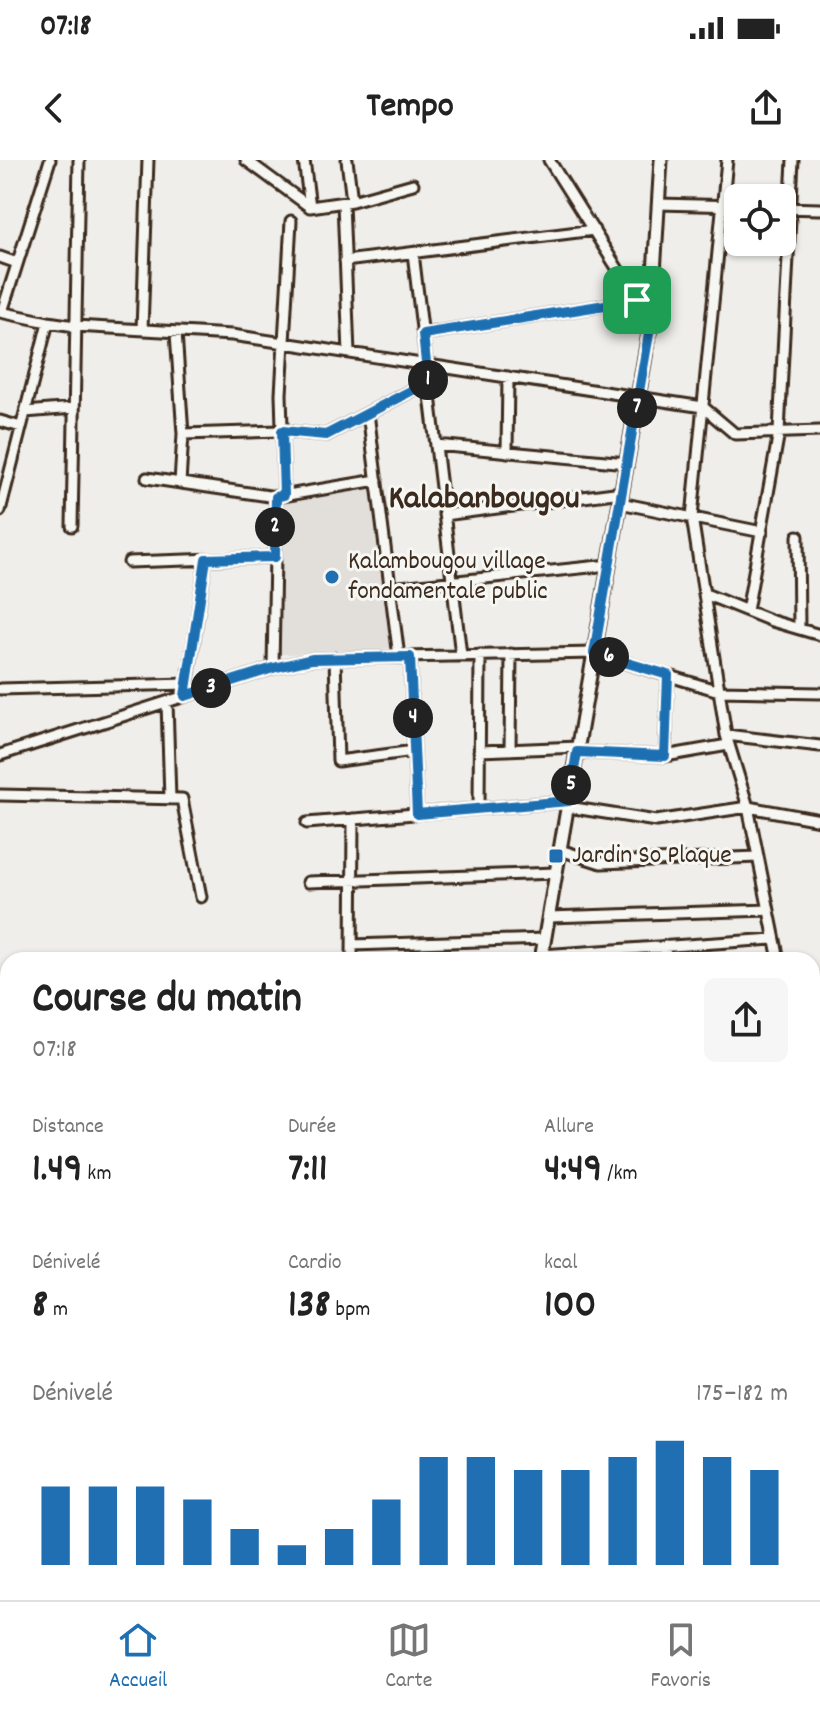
<!DOCTYPE html>
<html lang="fr">
<head>
<meta charset="utf-8">
<style>
	:root { --surface:#fff; --page:#f6f6f6; --text:#222; --muted:#767676; --line:#e0e0e0; --accent:#1f6fb2 }
	body { margin:0; font-family:Dekko,sans-serif; background:var(--page); color:var(--text); height:100vh; display:flex; flex-direction:column; font-size:30px; white-space:nowrap }
	* { box-sizing:border-box; margin:0 }
	p { font-size:26px; color:var(--muted) }
	.icon { flex:none; width:44px; height:44px; fill:none; stroke:currentColor; stroke-width:2; stroke-linecap:round; stroke-linejoin:round }
	.map { position:relative; flex:1; overflow:hidden }
	.panel { position:absolute; left:0px; top:792px; width:820px; height:648px; display:flex; flex-direction:column; background:var(--surface); border-radius:24px 24px 0 0; box-shadow:0 2px 6px #0004 }
	.panel>* { flex:none }
	.fabs { position:absolute; left:724px; top:24px; display:grid; gap:16px }
	.fabs a { display:grid; place-items:center; width:72px; height:72px; border-radius:12px; background:var(--surface); box-shadow:0 2px 6px #0004; font-size:40px }
	.pin { position:absolute; display:grid; place-items:center; width:68px; height:68px; color:#fff; margin:-34px; border-radius:16px; box-shadow:0 4px 12px #0006 }
	.km { position:absolute; width:40px; height:40px; margin:-20px; border-radius:50%; background:#222; color:#fff; font-size:22px; line-height:40px; text-align:center }
	.round { display:grid; place-items:center; flex:none; width:84px; height:84px; border-radius:12px; background:var(--page) }
	.overview { display:flex; align-items:center; justify-content:space-between; height:136px; padding:0 32px }
	h1 { font-size:44px; font-weight:700; line-height:60px }
	.metrics { display:grid; grid-template-columns:repeat(3,1fr); gap:12px; height:136px; padding:8px 32px }
	.metrics div { display:grid; align-content:center }
	.metrics b { font-size:40px; font-weight:700 }
	.metrics small { font-size:22px; font-weight:400 }
	.metrics p { font-size:22px }
	.chart { height:224px; padding:16px 32px }
	.chart p { display:flex; justify-content:space-between }
	.chart svg { width:100%; height:144px; margin-top:8px; stroke:var(--accent); stroke-width:6 }
	.status { display:flex; justify-content:space-between; align-items:center; height:56px; padding:0 40px; background:var(--surface); direction:ltr }
	.status svg { height:22px; fill:currentColor }
	header { display:flex; justify-content:space-between; align-items:center; height:104px; padding:0 32px; background:var(--surface); font-size:36px; font-weight:700 }
	.tab-bar { display:flex; justify-content:space-around; align-items:center; height:112px; border-top:2px solid var(--line); background:var(--surface); font-size:22px; color:var(--muted) }
	.tab-bar a { display:grid; justify-items:center; gap:4px }
	.tab-bar .current { color:var(--accent) }
	.map>svg:first-child { display:block }
	.built { fill:#e2dfdb }
	.lines { fill:none; stroke-linecap:round; stroke-linejoin:round }
	.minor-casing { stroke:#3b2a1e; stroke-width:15 }
	.tertiary-casing { stroke:#3b2a1e; stroke-width:17 }
	.minor { stroke:#f6f6f2; stroke-width:9 }
	.tertiary { stroke:#f6f6f2; stroke-width:11 }
	.route-casing { stroke:#fff; stroke-width:16 }
	.route { stroke:#1f6fb2; stroke-width:10 }
	.poi-dot { fill:#1f6fb2; stroke:#f6f6f2; stroke-width:3 }
	.labels { text-anchor:middle; dominant-baseline:central; stroke-width:6; stroke-linejoin:round; paint-order:stroke }
	.poi-label { font-size:26px; fill:#3b2a1e; stroke:#f6f6f2; text-anchor:start }
	.district-label { font-size:34px; font-weight:bold; fill:#3b2a1e; stroke:#f6f6f2 }
</style>
</head>
<body>
<div class="status"><b>07:18</b><svg viewBox="0 0 49 12"><path d="M0 12V9h3v3zM5 12V6h3v6zM10 12V3h3v9zM15 12V0h3v12zM26 1h20v11H26zM47 4h2v5h-2z"/></svg></div>
<header><svg class="icon" aria-label="back" viewBox="0 0 24 24"><path d="M15 5l-7 7 7 7"/></svg>Tempo<svg class="icon" aria-label="share" viewBox="0 0 24 24"><path d="M12 15V3M7 8l5-5 5 5M5 13v7h14v-7"/></svg></header>
<div class="map">
<svg width="820" height="1440" viewBox="0 0 820 1440">
	<rect width="100%" height="100%" fill="#efeeea"/>
	<filter id="ink" filterUnits="userSpaceOnUse"><feTurbulence type="fractalNoise" baseFrequency=".0125" numOctaves="2"/><feDisplacementMap in="SourceGraphic" scale="16" xChannelSelector="R" yChannelSelector="G"/><feConvolveMatrix kernelMatrix="1 2 1 2 8 2 1 2 1" color-interpolation-filters="sRGB"/></filter>
	<g filter="url(#ink)">
		<path class="built" d="M 373,327 L 393,493 L 278,494 L 282,341 Z"/>
		<g class="lines">
			<g class="minor-casing">
				<path id="minor" d="M 246,0 L 310,47 L 352,41 L 413,24
					M 304,0 L 310,47
					M 347,0 L 352,41
					M 549,0 L 651,162
					M 727,0 L 692,357 L 726,575 L 748,647 L 779,800
					M 343,43 L 349,193
					M 658,44 L 738,46
					M 782,48 L 820,49
					M 413,93 L 461,495
					M 0,97 L 17,103
					M 345,101 L 594,70
					M 0,152 L 48,162 L 75,166 L 232,175 L 703,247 L 735,274 L 820,271
					M 2,152 L 50,0
					M 142,170 L 148,0
					M 176,173 L 183,274 L 180,323
					M 423,174 L 637,140
					M 25,252 L 74,248
					M 368,253 L 399,497
					M 0,261 L 21,267
					M 183,274 L 282,271 L 326,275 L 428,222
					M 436,285 L 627,303
					M 507,292 L 508,217
					M 147,318 L 276,337 L 377,320
					M 284,335 L 281,234 L 291,61
					M 620,343 L 762,372
					M 0,351 L 48,162
					M 444,355 L 622,332
					M 72,366 L 79,0
					M 798,376 L 799,468
					M 129,402 L 275,397
					M 390,428 L 609,405
					M 705,434 L 772,461 L 820,475
					M 747,451 L 779,272 L 793,0
					M 410,497 L 417,654
					M 335,498 L 338,601 L 414,591
					M 273,508 L 276,337
					M 187,526 L 206,399
					M 0,529 L 187,524
					M 167,542 L 170,639
					M 726,575 L 820,586
					M 510,590 L 511,494
					M 479,591 L 578,587
					M 577,592 L 665,596 L 728,585
					M 0,595 L 273,508 L 312,499 L 594,493 L 719,531 L 820,533
					M 665,596 L 668,515
					M 0,635 L 182,639 L 201,737
					M 568,647 L 656,661 L 748,647 L 820,660
					M 479,648 L 480,495
					M 307,663 L 569,641
					M 560,690 L 601,703 L 758,697
					M 308,722 L 556,713
					M 549,757 L 769,750
					M 352,785 L 545,779
					M 665,786 L 666,800
					M 542,795 L 774,779
					M 352,800 L 353,659
					M 812,912 L 820,911
					M 812,955 L 820,953
					M 0,1086 L 8,1081
					M 812,1090 L 820,1090
					M 812,1272 L 820,1272
					M 0,1284 L 8,1284
					M 812,1346 L 820,1345
					M 812,1402 L 820,1400
					M 737,1432 L 739,1440
					M 807,1432 L 808,1440
					M 141,1440 L 141,1432
					M 214,1440 L 214,1432
					M 570,1440 L 620,1432"/>
			</g>
			<g class="tertiary-casing">
				<path id="tertiary" d="M 541,800 L 651,162 L 661,0
					M 383,1440 L 385,1432"/>
			</g>
			<use href="#minor" class="minor"/>
			<use href="#tertiary" class="tertiary"/>
		</g>
	</g>
	<g class="lines" filter="url(#ink)">
		<g class="route-casing">
			<path id="route" d="M 637,140 L 651,162 L 594,493 L 668,515 L 665,596 L 577,592 L 569,641 L 417,654 L 410,497 L 312,499 L 273,508 L 185,536 L 206,399 L 275,397 L 276,337 L 284,335 L 282,271 L 326,275 L 428,222 L 423,174 Z"/>
		</g>
		<use href="#route" class="route"/>
	</g>
	<g class="poi-dot">
		<circle cx="332" cy="417" r="8"/>
		<rect x="548" y="688" width="16" height="16" rx="4"/>
	</g>
	<g class="labels">
		<g class="poi-label">
			<text x="348" y="402">Kalambougou village<tspan x="348" dy="30">fondamentale public</tspan></text>
			<text x="572" y="696">Jardin So Plaque</text>
		</g>
		<g class="district-label">
			<text x="484" y="340">Kalabanbougou</text>
		</g>
	</g>
</svg>
<div class="fabs">
<a><svg class="icon" aria-label="locate" viewBox="0 0 24 24"><circle cx="12" cy="12" r="6"/><path d="M12 2v4M12 18v4M2 12h4M18 12h4"/></svg></a>
</div>
<div class="pin" style="left:637px;top:140px;background:#1e9e55"><svg class="icon" aria-label="arrive" viewBox="0 0 24 24"><path d="M6 21V4h12l-3 4 3 4H6"/></svg></div>
<b class="km" style="left:428px;top:220px">1</b>
<b class="km" style="left:275px;top:367px">2</b>
<b class="km" style="left:211px;top:528px">3</b>
<b class="km" style="left:413px;top:558px">4</b>
<b class="km" style="left:571px;top:625px">5</b>
<b class="km" style="left:609px;top:497px">6</b>
<b class="km" style="left:637px;top:248px">7</b>
<section class="panel">
<div class="overview"><div><h1>Course du matin</h1><p>07:18</p></div><a class="round"><svg class="icon" aria-label="share" viewBox="0 0 24 24"><path d="M12 15V3M7 8l5-5 5 5M5 13v7h14v-7"/></svg></a></div>
<div class="metrics">
<div><p>Distance</p><b>1.49<small> km</small></b></div>
<div><p>Durée</p><b>7:11</b></div>
<div><p>Allure</p><b>4:49<small> /km</small></b></div>
</div>
<div class="metrics">
<div><p>Dénivelé</p><b>8<small> m</small></b></div>
<div><p>Cardio</p><b>138<small> bpm</small></b></div>
<div><p>kcal</p><b>100</b></div>
</div>
<div class="chart"><p><span>Dénivelé</span>175–182 m</p>
<svg viewBox="0 0 160 44" preserveAspectRatio="none"><path d="M5 44V20M15 44V20M25 44V20M35 44V24M45 44V33M55 44V38M65 44V33M75 44V24M85 44V11M95 44V11M105 44V15M115 44V15M125 44V11M135 44V6M145 44V11M155 44V15"/></svg>
</div>
</section>
</div>
<nav class="tab-bar">
<a class="current"><svg class="icon" aria-label="home" viewBox="0 0 24 24"><path d="M3 11l9-7 9 7M6 9v11h12V9"/></svg>Accueil</a>
<a><svg class="icon" aria-label="map" viewBox="0 0 24 24"><path d="M3 6l6-2 6 2 6-2v14l-6 2-6-2-6 2zM9 4v14M15 6v14"/></svg>Carte</a>
<a><svg class="icon" aria-label="saved" viewBox="0 0 24 24"><path d="M7 4h10v16l-5-4-5 4z"/></svg>Favoris</a>
</nav>
</body>
</html>
